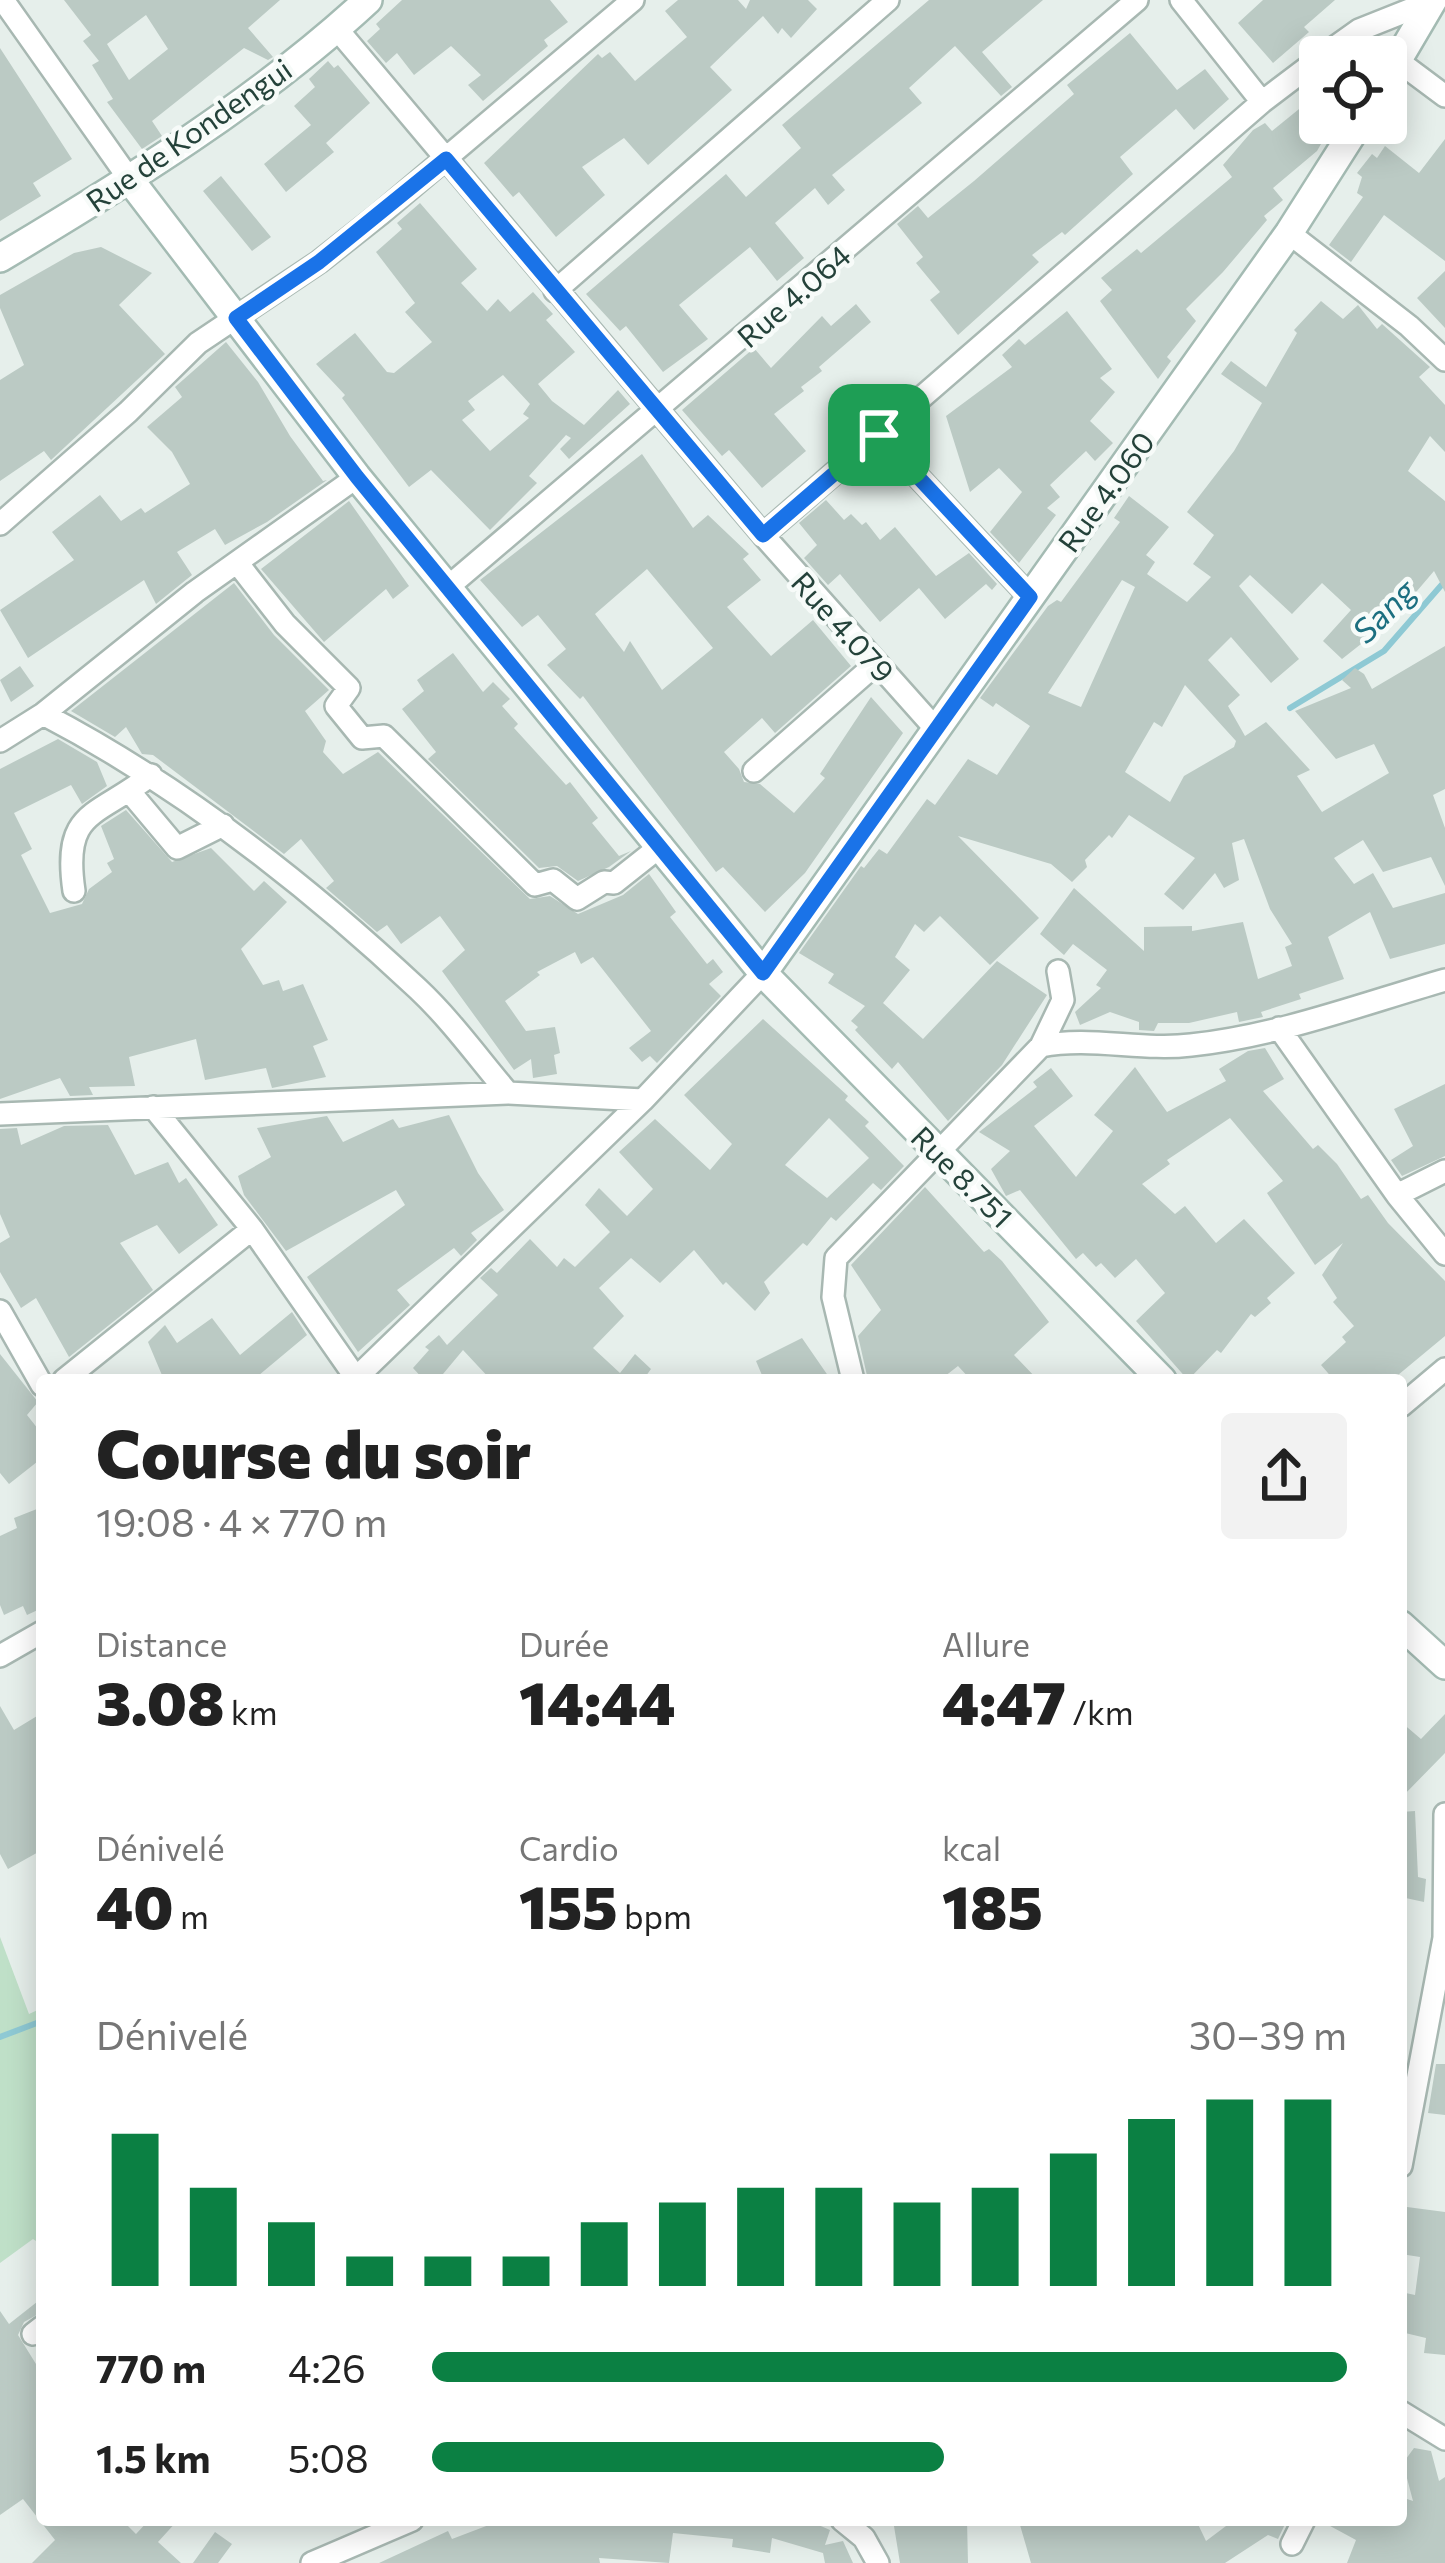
<!DOCTYPE html>
<html lang="fr">
<head>
<meta charset="utf-8">
<style>
	:root { --surface:#fff; --page:#f2f2f2; --text:#222; --muted:#767676; --accent:#0b8043 }
	body { margin:0; font-family:Commissioner,sans-serif; background:var(--page); color:var(--text); height:100vh; display:flex; flex-direction:column; font-size:45px; white-space:nowrap }
	* { box-sizing:border-box; margin:0 }
	p { font-size:39px; color:var(--muted) }
	.icon { flex:none; width:66px; height:66px; fill:none; stroke:currentColor; stroke-width:2; stroke-linecap:round; stroke-linejoin:round }
	.map { position:relative; flex:1; overflow:hidden }
	.panel { position:absolute; left:36px; top:1374px; width:1371px; height:1152px; display:flex; flex-direction:column; background:var(--surface); border-radius:12px; box-shadow:0 6px 30px #0003 }
	.panel>* { flex:none }
	.buttons { position:absolute; left:1299px; top:36px; display:grid; gap:24px }
	.buttons a { display:grid; place-items:center; width:108px; height:108px; border-radius:12px; background:var(--surface); box-shadow:0 6px 30px #0003; font-size:60px }
	.pin { position:absolute; display:grid; place-items:center; width:102px; height:102px; color:#fff; margin:-51px; border-radius:24px; box-shadow:0 6px 18px #0006 }
	.round { display:grid; place-items:center; flex:none; width:126px; height:126px; border-radius:12px; background:var(--page) }
	.summary { display:flex; align-items:center; justify-content:space-between; height:204px; padding:0 60px }
	h1 { font-size:66px; font-weight:800; line-height:90px }
	.figures { display:grid; grid-template-columns:repeat(3,1fr); gap:18px; height:204px; padding:12px 60px }
	.figures div { display:grid; align-content:center }
	.figures b { font-size:60px; font-weight:800 }
	.figures small { font-size:33px; font-weight:400 }
	.figures p { font-size:33px }
	.chart { height:336px; padding:24px 60px }
	.chart p { display:flex; justify-content:space-between }
	.chart svg { width:100%; height:216px; margin-top:12px; stroke:var(--accent); stroke-width:6 }
	ul { padding:0 60px; list-style:none; font-size:39px }
	li { display:grid; grid-template-columns:192px 144px 1fr; align-items:center; height:90px }
	li i { height:30px; border-radius:15px; background:var(--accent) }
	.map>svg:first-child { display:block }
	.green { fill:#bfe0c8 }
	.lines { fill:none; stroke-linecap:round; stroke-linejoin:round }
	.stream { stroke:#8ec9d4; stroke-width:6 }
	.building { fill:#bbcac4; fill-rule:evenodd }
	.street-casing { stroke:#a8b8b2; stroke-width:26 }
	.secondary-casing { stroke:#a4bbb3; stroke-width:32 }
	.street { stroke:#fff; stroke-width:21 }
	.secondary { stroke:#fff; stroke-width:27 }
	.route-casing { stroke:#fff; stroke-width:24 }
	.route { stroke:#1a73e8; stroke-width:15 }
	.labels { text-anchor:middle; dominant-baseline:central; stroke-width:9; stroke-linejoin:round; paint-order:stroke }
	.street-label { font-size:30px; fill:#24423a; stroke:#f7fbf9 }
	.water-label { font-size:33px; font-style:italic; fill:#1c6f80; stroke:#f7fbf9 }
</style>
</head>
<body>
<div class="map">
<svg width="1445" height="2563" viewBox="0 0 1445 2563">
	<rect width="100%" height="100%" fill="#e6efeb"/>
	<path class="green" d="M 0,1937 L 29,2014 L 42,2008 L 42,2245 L 33,2239 L 0,2263 Z"/>
	<g class="lines">
		<path class="stream" d="M 1290,708 L 1384,651 L 1445,581
			M 0,2037 L 42,2021"/>
	</g>
	<path class="building" d="M 64,0 L 280,0 L 248,28 L 273,57 L 268,60 L 244,48 L 152,121 L 162,136 L 142,149 L 107,102 L 113,99 L 92,65 L 99,61 L 83,41 L 91,35 ZM 146,15 L 168,49 L 129,80 L 107,44 Z
		M 402,0 L 550,0 L 568,22 L 544,40 L 548,46 L 483,101 L 468,85 L 481,75 L 451,46 L 414,75 L 397,53 L 386,63 L 367,41 L 380,29 L 376,24 Z
		M 678,0 L 738,0 L 746,9 L 750,0 L 808,0 L 817,9 L 791,38 L 782,28 L 778,34 L 763,16 L 710,67 L 732,90 L 648,165 L 624,138 L 582,167 L 605,195 L 556,237 L 519,192 L 513,197 L 484,163 L 598,54 L 602,58 L 610,52 L 635,81 L 687,37 L 665,11 Z
		M 929,0 L 1043,0 L 982,52 L 1012,87 L 1001,96 L 955,46 L 909,88 L 922,103 L 832,175 L 845,190 L 828,205 L 815,188 L 775,223 L 804,258 L 777,281 L 750,247 L 679,305 L 708,339 L 663,372 L 626,326 L 620,331 L 586,294 L 726,174 L 746,197 L 801,148 L 782,125 Z
		M 1263,0 L 1335,0 L 1304,27 L 1309,32 L 1273,63 L 1238,23 Z
		M 1130,33 L 1177,90 L 1205,69 L 1229,99 L 1194,130 L 1176,109 L 1120,157 L 1133,174 L 1065,235 L 1062,232 L 1032,255 L 1039,262 L 958,335 L 930,300 L 940,292 L 916,263 L 923,257 L 897,224 L 918,206 L 928,218 L 974,181 L 1074,94 L 1067,85 Z
		M 0,48 L 72,159 L 33,183 L 41,196 L 0,221 Z
		M 328,61 L 334,68 L 338,65 L 370,103 L 326,143 L 334,152 L 286,192 L 264,164 L 311,125 L 294,106 L 315,87 L 309,79 Z
		M 1320,92 L 1320,123 L 1333,123 L 1317,151 L 1273,188 L 1283,200 L 1264,216 L 1267,220 L 1223,272 L 1186,309 L 1196,321 L 1167,357 L 1171,361 L 1158,379 L 1100,301 L 1112,290 L 1101,278 L 1137,249 L 1141,253 L 1232,177 L 1223,165 L 1253,130 L 1265,123 L 1272,131 Z
		M 1445,139 L 1445,261 L 1384,215 L 1351,262 L 1329,245 L 1363,197 L 1357,193 L 1362,177 L 1357,173 L 1372,154 L 1377,158 L 1385,146 L 1419,173 Z
		M 221,176 L 271,237 L 252,251 L 203,191 Z
		M 420,203 L 477,269 L 461,283 L 487,311 L 498,299 L 510,312 L 533,292 L 553,314 L 546,320 L 575,352 L 538,384 L 552,401 L 584,425 L 618,390 L 630,404 L 569,459 L 560,449 L 571,438 L 566,435 L 529,476 L 537,483 L 490,530 L 431,470 L 409,487 L 342,398 L 345,395 L 316,364 L 355,333 L 387,372 L 394,373 L 432,342 L 405,312 L 415,303 L 376,252 L 402,229 L 397,223 ZM 503,375 L 530,404 L 523,414 L 529,418 L 490,451 L 462,420 L 475,410 L 468,401 Z
		M 101,247 L 152,273 L 119,305 L 165,354 L 51,460 L 44,451 L 0,481 L 0,380 L 24,365 L 0,308 L 0,295 L 74,253 Z
		M 1445,271 L 1445,328 L 1417,298 Z
		M 1321,301 L 1343,319 L 1358,305 L 1377,329 L 1382,324 L 1430,367 L 1419,377 L 1445,405 L 1445,452 L 1430,436 L 1408,471 L 1445,501 L 1445,592 L 1434,571 L 1394,618 L 1342,659 L 1323,641 L 1351,610 L 1322,583 L 1292,614 L 1250,575 L 1239,586 L 1299,659 L 1271,683 L 1231,637 L 1208,660 L 1240,695 L 1228,706 L 1245,736 L 1266,722 L 1310,770 L 1297,776 L 1322,812 L 1389,773 L 1374,744 L 1336,759 L 1295,711 L 1351,688 L 1342,680 L 1355,668 L 1364,674 L 1372,689 L 1445,646 L 1445,789 L 1433,795 L 1445,828 L 1445,886 L 1431,857 L 1383,872 L 1363,840 L 1334,858 L 1354,884 L 1373,873 L 1393,908 L 1445,893 L 1445,944 L 1390,959 L 1370,912 L 1328,937 L 1344,979 L 1299,994 L 1301,999 L 1261,1012 L 1263,1017 L 1239,1022 L 1237,1012 L 1189,1023 L 1158,1023 L 1154,1031 L 1139,1030 L 1139,1022 L 1110,1012 L 1080,1025 L 1075,1012 L 1101,988 L 1096,985 L 1107,970 L 1073,944 L 1064,955 L 1040,934 L 1074,888 L 1144,951 L 1144,927 L 1192,926 L 1192,931 L 1243,922 L 1258,979 L 1292,966 L 1285,947 L 1292,944 L 1270,909 L 1244,839 L 1232,843 L 1239,880 L 1224,888 L 1215,873 L 1183,910 L 1164,894 L 1195,858 L 1129,815 L 1112,838 L 1109,835 L 1085,860 L 1087,867 L 1072,882 L 1051,864 L 958,836 L 1039,918 L 990,965 L 940,916 L 924,932 L 915,924 L 895,957 L 910,970 L 883,1003 L 923,1039 L 997,961 L 1047,995 L 1002,1065 L 948,1121 L 898,1062 L 892,1069 L 855,1030 L 858,1027 L 851,1021 L 865,1006 L 828,983 L 834,974 L 799,953 L 861,866 L 864,868 L 879,849 L 887,854 L 927,799 L 935,805 L 968,759 L 997,775 L 1030,726 L 996,703 L 993,707 L 980,698 L 1048,606 L 1057,600 L 1061,602 L 1120,522 L 1114,518 L 1129,496 L 1169,527 L 1146,555 L 1155,562 L 1147,574 L 1187,602 L 1211,577 L 1193,564 L 1214,535 L 1187,512 L 1234,451 L 1262,403 L 1221,374 L 1231,361 L 1266,387 L 1297,333 L 1294,330 ZM 1122,580 L 1135,587 L 1081,707 L 1048,693 ZM 1185,685 L 1236,741 L 1234,747 L 1184,776 L 1170,802 L 1125,772 L 1154,722 L 1162,727 Z
		M 856,304 L 871,322 L 819,367 L 822,371 L 801,387 L 804,391 L 774,414 L 806,451 L 762,488 L 729,450 L 722,456 L 682,410 L 754,348 L 771,368 L 822,316 L 831,326 Z
		M 1067,311 L 1112,369 L 1100,378 L 1115,392 L 1090,421 L 1113,443 L 1095,461 L 1086,451 L 1050,485 L 1060,497 L 1047,508 L 1056,515 L 1019,563 L 990,532 L 1022,492 L 999,468 L 970,492 L 946,416 L 1012,367 L 1002,355 L 1019,339 L 1025,345 Z
		M 226,342 L 258,382 L 290,436 L 323,481 L 327,480 L 267,522 L 225,545 L 215,529 L 177,552 L 192,575 L 156,604 L 144,580 L 28,658 L 0,610 L 74,560 L 52,532 L 100,495 L 121,521 L 141,508 L 145,513 L 190,484 L 172,452 L 147,427 L 182,397 L 175,387 Z
		M 642,454 L 693,528 L 708,515 L 749,554 L 743,559 L 761,580 L 727,607 L 771,656 L 813,620 L 851,666 L 775,733 L 762,718 L 724,752 L 739,769 L 744,782 L 760,784 L 794,813 L 825,778 L 820,774 L 871,697 L 903,733 L 805,873 L 765,912 L 723,867 L 716,872 L 583,696 L 580,699 L 547,665 L 566,649 L 538,615 L 522,627 L 480,580 ZM 647,569 L 713,648 L 662,690 L 630,641 L 624,652 L 595,614 Z
		M 826,500 L 844,520 L 851,514 L 862,525 L 866,522 L 880,540 L 895,527 L 936,576 L 969,553 L 997,584 L 992,590 L 986,584 L 945,619 L 919,588 L 880,622 L 840,574 L 828,585 L 804,558 L 817,545 L 799,523 Z
		M 349,501 L 409,586 L 393,599 L 386,589 L 324,642 L 261,569 Z
		M 234,583 L 274,635 L 329,690 L 305,711 L 326,741 L 323,752 L 343,774 L 378,752 L 530,899 L 550,896 L 578,914 L 623,895 L 649,874 L 676,912 L 670,917 L 707,964 L 713,959 L 723,972 L 709,984 L 721,996 L 657,1063 L 650,1056 L 642,1062 L 629,1048 L 651,1031 L 593,957 L 581,964 L 575,952 L 537,972 L 540,975 L 505,1001 L 526,1031 L 555,1027 L 560,1053 L 554,1055 L 557,1074 L 533,1078 L 531,1059 L 514,1070 L 442,971 L 465,950 L 440,916 L 401,944 L 387,925 L 377,932 L 326,888 L 334,881 L 301,839 L 284,854 L 153,755 L 142,754 L 126,727 L 115,737 L 71,711 Z
		M 453,653 L 483,692 L 493,682 L 510,699 L 502,706 L 518,724 L 514,728 L 566,785 L 570,782 L 598,818 L 592,823 L 619,856 L 631,851 L 609,867 L 578,881 L 557,866 L 539,868 L 428,759 L 436,752 L 402,709 L 424,691 L 417,680 Z
		M 20,666 L 34,686 L 11,702 L 0,680 Z
		M 58,739 L 97,762 L 107,786 L 82,804 L 71,785 L 14,813 L 32,849 L 21,855 L 50,913 L 82,904 L 89,889 L 112,872 L 107,863 L 114,859 L 101,826 L 126,810 L 172,862 L 211,848 L 254,891 L 264,881 L 287,902 L 241,949 L 263,985 L 279,980 L 283,991 L 303,984 L 328,1040 L 313,1046 L 326,1077 L 272,1088 L 266,1068 L 205,1080 L 196,1039 L 129,1057 L 135,1086 L 89,1087 L 93,1095 L 70,1096 L 60,1078 L 0,1099 L 0,769 Z
		M 763,1019 L 848,1096 L 845,1100 L 869,1122 L 865,1126 L 904,1166 L 881,1190 L 873,1183 L 836,1221 L 831,1217 L 807,1246 L 803,1243 L 764,1282 L 770,1293 L 755,1311 L 726,1282 L 723,1285 L 694,1250 L 660,1283 L 631,1258 L 599,1288 L 624,1316 L 593,1348 L 620,1373 L 635,1354 L 651,1369 L 643,1380 L 491,1380 L 463,1350 L 438,1380 L 424,1380 L 413,1368 L 429,1350 L 425,1347 L 439,1335 L 447,1345 L 498,1295 L 480,1278 L 491,1268 L 497,1273 L 530,1239 L 557,1267 L 564,1258 L 575,1267 L 610,1232 L 585,1205 L 599,1188 L 627,1216 L 653,1189 L 619,1152 L 655,1119 L 710,1170 L 732,1144 L 684,1095 ZM 829,1118 L 869,1158 L 827,1198 L 785,1165 Z
		M 1265,1048 L 1284,1079 L 1263,1091 L 1313,1149 L 1318,1145 L 1337,1164 L 1361,1199 L 1368,1195 L 1388,1223 L 1445,1281 L 1445,1336 L 1392,1380 L 1334,1380 L 1321,1365 L 1346,1342 L 1342,1337 L 1354,1326 L 1333,1302 L 1337,1298 L 1322,1275 L 1343,1243 L 1315,1265 L 1267,1193 L 1283,1181 L 1230,1118 L 1167,1160 L 1170,1164 L 1142,1184 L 1175,1214 L 1185,1206 L 1216,1243 L 1244,1219 L 1295,1273 L 1267,1298 L 1271,1303 L 1255,1317 L 1251,1314 L 1221,1353 L 1217,1350 L 1188,1380 L 1136,1321 L 1165,1293 L 1136,1259 L 1115,1278 L 1101,1263 L 1096,1267 L 1083,1253 L 1076,1259 L 1020,1190 L 1006,1196 L 991,1169 L 1010,1151 L 979,1132 L 1037,1087 L 1033,1082 L 1051,1068 L 1073,1096 L 1034,1126 L 1076,1177 L 1113,1131 L 1094,1115 L 1135,1067 L 1167,1112 L 1226,1081 L 1219,1069 L 1248,1051 Z
		M 1445,1084 L 1445,1156 L 1402,1176 L 1391,1160 L 1413,1146 L 1394,1109 Z
		M 449,1115 L 478,1173 L 504,1210 L 471,1233 L 477,1240 L 461,1256 L 454,1248 L 397,1290 L 410,1305 L 358,1352 L 307,1277 L 405,1205 L 396,1190 L 286,1251 L 244,1195 L 238,1176 L 271,1157 L 257,1128 L 327,1116 L 343,1142 L 393,1119 L 399,1128 Z
		M 108,1125 L 135,1175 L 168,1162 L 179,1183 L 186,1178 L 218,1225 L 179,1254 L 157,1225 L 120,1243 L 153,1290 L 69,1357 L 36,1298 L 21,1308 L 0,1272 L 0,1243 L 10,1237 L 0,1214 L 0,1129 L 17,1128 L 21,1145 L 64,1126 Z
		M 925,1187 L 984,1252 L 989,1249 L 1002,1261 L 1049,1322 L 1014,1355 L 1038,1380 L 971,1380 L 958,1366 L 940,1380 L 868,1380 L 858,1336 L 881,1310 L 851,1265 Z
		M 292,1312 L 307,1335 L 253,1380 L 164,1380 L 148,1342 L 165,1325 L 177,1343 L 212,1318 L 240,1355 Z
		M 802,1338 L 831,1380 L 764,1380 L 756,1361 Z
		M 0,1354 L 38,1402 L 27,1415 L 42,1434 L 42,1458 L 9,1484 L 0,1473 Z
		M 42,1507 L 42,1608 L 27,1615 L 23,1606 L 4,1615 L 0,1605 L 0,1536 L 17,1528 L 14,1518 Z
		M 0,1706 L 14,1730 L 42,1713 L 42,1850 L 8,1869 L 0,1854 Z
		M 1445,1714 L 1445,1753 L 1401,1798 L 1401,1722 L 1421,1739 Z
		M 1415,1811 L 1418,1877 L 1426,1879 L 1424,1902 L 1401,1897 L 1401,1812 Z
		M 1436,2064 L 1445,2064 L 1445,2115 L 1428,2113 Z
		M 1407,2207 L 1445,2212 L 1445,2355 L 1424,2353 L 1426,2338 L 1401,2332 L 1401,2292 L 1415,2295 L 1420,2257 L 1401,2254 Z
		M 42,2298 L 42,2312 L 24,2322 L 18,2335 L 36,2364 L 42,2361 L 42,2520 L 122,2520 L 136,2534 L 149,2520 L 178,2520 L 158,2542 L 181,2563 L 32,2563 L 55,2540 L 23,2499 L 0,2515 L 0,2311 L 9,2324 Z
		M 1414,2448 L 1431,2451 L 1439,2481 L 1445,2477 L 1445,2563 L 1347,2563 L 1356,2540 L 1319,2520 L 1401,2520 L 1401,2497 L 1413,2501 L 1403,2463 Z
		M 502,2520 L 807,2520 L 830,2530 L 825,2545 L 843,2541 L 853,2563 L 825,2563 L 823,2553 L 772,2538 L 770,2553 L 732,2547 L 733,2539 L 673,2533 L 669,2563 L 599,2558 L 600,2563 L 379,2563 L 448,2531 L 452,2539 Z
		M 893,2520 L 967,2520 L 968,2563 L 900,2563 Z
		M 1037,2520 L 1196,2520 L 1206,2541 L 1234,2520 L 1287,2520 L 1278,2539 L 1268,2535 L 1225,2563 L 1031,2563 L 1020,2525 Z
		M 215,2532 L 232,2544 L 218,2563 L 193,2563 Z"/>
	<g class="lines">
		<g class="street-casing">
			<path id="street" d="M 3,0 L 130,180
				M 1181,0 L 1262,102
				M 337,29 L 763,535 L 934,727
				M 1321,57 L 1359,30 L 1432,1
				M 1398,61 L 1445,96
				M 1289,233 L 1409,326 L 1445,360
				M 555,291 L 888,0
				M 879,435 L 1030,597
				M 0,524 L 128,412 L 198,343 L 319,262 L 380,214 L 633,0
				M 763,535 L 1262,102 L 1320,58
				M 239,565 L 285,624 L 349,688 L 336,706 L 362,738 L 384,736 L 535,885 L 553,880 L 577,899 L 604,882 L 614,883 L 662,845
				M 448,587 L 1137,0
				M 43,714 C 181,786 305,883 418,989 C 451,1020 479,1059 508,1093
				M 0,741 L 43,714 L 195,592 L 357,477
				M 754,771 L 877,663
				M 130,792 L 177,848 L 223,825
				M 74,891 C 62,809 96,818 151,775
				M 1279,1028 L 1397,1195 L 1445,1254
				M 1041,1046 L 1063,1000 L 1058,971
				M 153,1107 L 252,1229 L 356,1378
				M 0,1114 L 508,1093 L 643,1100
				M 1397,1195 L 1445,1171
				M 0,1311 L 42,1385
				M 64,1380 L 252,1229
				M 354,1380 L 643,1100 L 763,973
				M 853,1380 L 833,1297 L 836,1258 L 1041,1046 C 1090,1036 1141,1051 1191,1045 C 1277,1036 1362,1004 1445,980
				M 1401,1406 L 1445,1369
				M 0,1656 L 42,1632
				M 1401,2166 L 1444,1938 L 1445,1814
				M 33,2334 L 42,2327
				M 1401,2412 L 1445,2439
				M 842,2520 L 864,2538 L 878,2563
				M 1292,2544 L 1304,2520
				M 312,2563 L 412,2520"/>
		</g>
		<g class="secondary-casing">
			<path id="secondary" d="M 1386,80 L 1433,0
				M 130,180 L 357,477 L 763,973 L 1162,1380
				M 0,258 C 127,182 259,101 368,0
				M 763,973 L 1289,233 L 1359,123
				M 1401,1625 L 1445,1665"/>
		</g>
		<use href="#street" class="street"/>
		<use href="#secondary" class="secondary"/>
	</g>
	<g class="lines">
		<g class="route-casing">
			<path id="route" d="M 446,159 L 763,535 L 879,435 L 1030,597 L 763,973 L 357,477 L 236,318 L 319,262 Z"/>
		</g>
		<use href="#route" class="route"/>
	</g>
	<g class="labels">
		<g class="street-label">
			<text transform="translate(188 134) rotate(-35)">Rue de Kondengui</text>
			<text transform="translate(793 295) rotate(-41)">Rue 4.064</text>
			<text transform="translate(1105 491) rotate(-54)">Rue 4.060</text>
			<text transform="translate(844 626) rotate(48)">Rue 4.079</text>
			<text transform="translate(963 1176) rotate(45)">Rue 8.751</text>
		</g>
		<g class="water-label">
			<text transform="translate(1383 610) rotate(-45)">Sang</text>
		</g>
	</g>
</svg>
<div class="buttons">
<a><svg class="icon" aria-label="locate" viewBox="0 0 24 24"><circle cx="12" cy="12" r="6"/><path d="M12 2v4M12 18v4M2 12h4M18 12h4"/></svg></a>
</div>
<div class="pin" style="left:879px;top:435px;background:#1e9e55"><svg class="icon" aria-label="arrive" viewBox="0 0 24 24"><path d="M6 21V4h12l-3 4 3 4H6"/></svg></div>
<section class="panel">
<div class="summary"><div><h1>Course du soir</h1><p>19:08 · 4 × 770 m</p></div><a class="round"><svg class="icon" aria-label="share" viewBox="0 0 24 24"><path d="M12 15V3M7 8l5-5 5 5M5 13v7h14v-7"/></svg></a></div>
<div class="figures">
<div><p>Distance</p><b>3.08<small> km</small></b></div>
<div><p>Durée</p><b>14:44</b></div>
<div><p>Allure</p><b>4:47<small> /km</small></b></div>
</div>
<div class="figures">
<div><p>Dénivelé</p><b>40<small> m</small></b></div>
<div><p>Cardio</p><b>155<small> bpm</small></b></div>
<div><p>kcal</p><b>185</b></div>
</div>
<div class="chart"><p><span>Dénivelé</span>30–39 m</p>
<svg viewBox="0 0 160 44" preserveAspectRatio="none"><path d="M5 44V13M15 44V24M25 44V31M35 44V38M45 44V38M55 44V38M65 44V31M75 44V27M85 44V24M95 44V24M105 44V27M115 44V24M125 44V17M135 44V10M145 44V6M155 44V6"/></svg>
</div>
<ul>
<li><b>770 m</b>4:26<i style="width:100%"></i></li>
<li><b>1.5 km</b>5:08<i style="width:56%"></i></li>
</ul>
</section>
</div>
</body>
</html>
